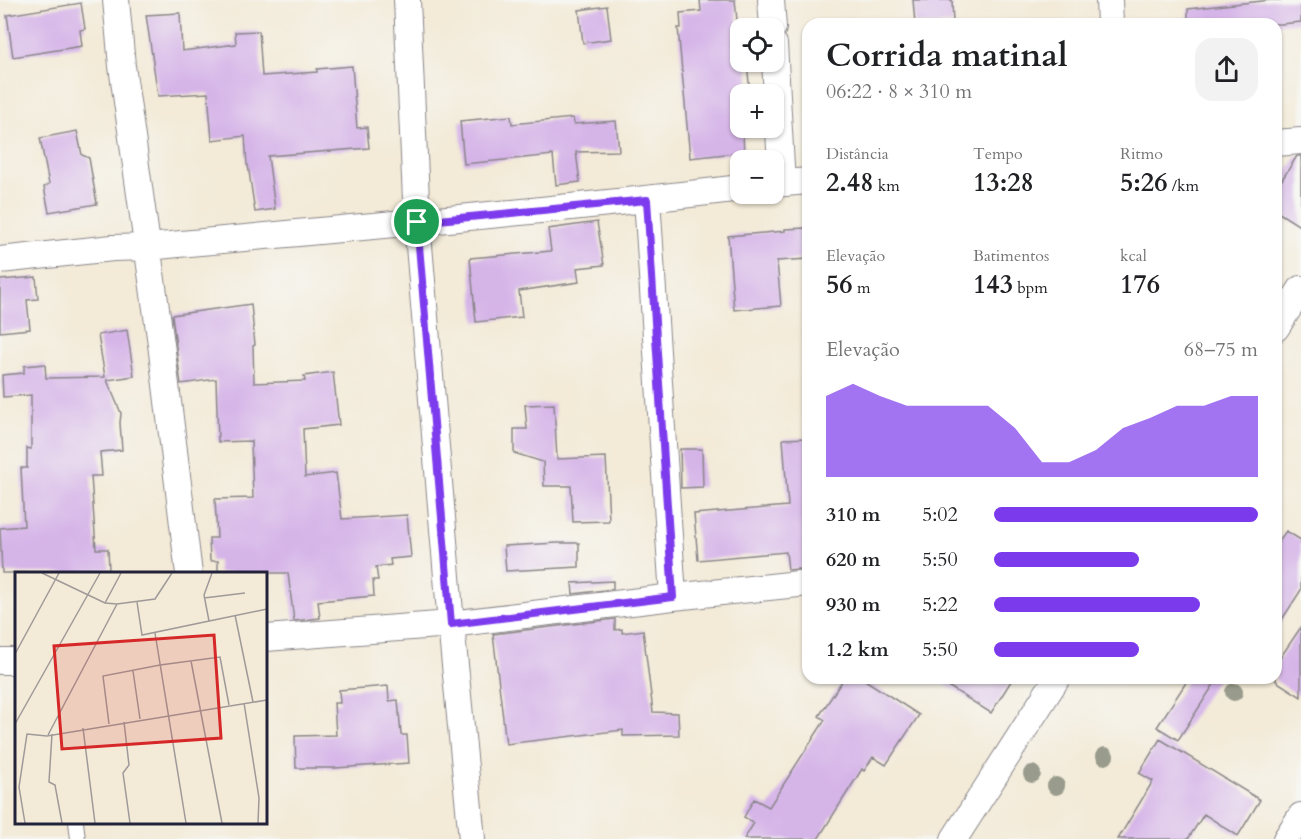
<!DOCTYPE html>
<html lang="pt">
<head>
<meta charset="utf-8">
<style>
	:root { --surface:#fff; --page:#f2f2f2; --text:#202124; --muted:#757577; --accent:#7c3aed }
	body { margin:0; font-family:Cardo,serif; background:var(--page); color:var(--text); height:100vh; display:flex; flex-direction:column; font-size:22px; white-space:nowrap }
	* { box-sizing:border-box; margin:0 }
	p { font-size:20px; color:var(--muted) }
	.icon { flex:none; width:33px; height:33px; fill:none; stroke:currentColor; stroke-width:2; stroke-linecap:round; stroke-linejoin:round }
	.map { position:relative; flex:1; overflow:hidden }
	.panel { position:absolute; left:802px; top:18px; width:480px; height:666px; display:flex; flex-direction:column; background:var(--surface); border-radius:18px; box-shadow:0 2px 4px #0004 }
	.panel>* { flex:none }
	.fabs { position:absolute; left:730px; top:18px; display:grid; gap:12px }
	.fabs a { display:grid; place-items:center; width:54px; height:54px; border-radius:12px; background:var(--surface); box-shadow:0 2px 4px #0004; font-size:30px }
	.pin { position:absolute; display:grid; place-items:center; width:51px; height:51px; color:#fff; margin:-26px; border:3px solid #fff; border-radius:50%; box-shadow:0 2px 6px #0007 }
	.round { display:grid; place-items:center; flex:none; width:63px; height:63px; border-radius:18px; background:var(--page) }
	.summary { display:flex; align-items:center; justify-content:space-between; height:102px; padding:0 24px }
	h1 { font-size:33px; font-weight:600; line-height:45px }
	.stats { display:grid; grid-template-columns:repeat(3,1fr); gap:9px; height:102px; padding:6px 24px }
	.stats div { display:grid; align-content:center }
	.stats b { font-size:26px; font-weight:600 }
	.stats small { font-size:16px; font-weight:400 }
	.stats p { font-size:16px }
	.chart { height:168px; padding:12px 24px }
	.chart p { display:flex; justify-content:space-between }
	.chart svg { width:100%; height:108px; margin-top:6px; fill:var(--accent); opacity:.7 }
	ul { padding:0 24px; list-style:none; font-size:20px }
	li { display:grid; grid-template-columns:96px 72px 1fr; align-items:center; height:45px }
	li i { height:15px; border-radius:8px; background:var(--accent) }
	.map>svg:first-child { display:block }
	.building { fill:#d5b4e8 }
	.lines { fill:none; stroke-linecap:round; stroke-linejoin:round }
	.service-casing { stroke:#8a8689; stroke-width:16 }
	.minor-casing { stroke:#8a8689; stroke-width:28 }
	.service { stroke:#fff; stroke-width:14 }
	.minor { stroke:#fff; stroke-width:26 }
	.tree { fill:#999c8c }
	.route-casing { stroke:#fff; stroke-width:12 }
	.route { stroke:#7c3aed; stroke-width:8 }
	.inset-road { fill:none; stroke:#9f9a99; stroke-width:1.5 }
	.view { fill:#d62828; fill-opacity:0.15; stroke:#d62828; stroke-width:3 }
	.inset-edge { fill:none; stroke:#22223b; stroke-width:3 }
</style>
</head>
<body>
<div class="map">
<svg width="1301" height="839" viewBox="0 0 1301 839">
	<rect width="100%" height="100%" fill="#f6f6f2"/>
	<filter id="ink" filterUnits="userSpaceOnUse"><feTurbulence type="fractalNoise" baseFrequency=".0167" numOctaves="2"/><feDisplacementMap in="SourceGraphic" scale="12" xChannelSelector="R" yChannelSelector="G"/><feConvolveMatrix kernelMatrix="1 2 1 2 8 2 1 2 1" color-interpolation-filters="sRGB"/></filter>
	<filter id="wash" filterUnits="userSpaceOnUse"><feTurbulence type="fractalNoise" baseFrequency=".008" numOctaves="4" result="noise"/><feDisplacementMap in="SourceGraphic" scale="24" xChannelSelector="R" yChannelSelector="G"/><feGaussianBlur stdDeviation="1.35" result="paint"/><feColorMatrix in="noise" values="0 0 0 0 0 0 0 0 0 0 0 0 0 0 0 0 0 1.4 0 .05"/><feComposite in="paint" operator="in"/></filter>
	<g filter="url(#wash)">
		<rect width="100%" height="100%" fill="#f3ead7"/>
		<g id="blocks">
			<path class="building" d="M 700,0 L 735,0 L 740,50 L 741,50 L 741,62 L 747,62 L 750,94 L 741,94 L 741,128 L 752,128 L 753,135 L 743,136 L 744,152 L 690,158 L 678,28 L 681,28 L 680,13 L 701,11 Z
				M 913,0 L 952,0 L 953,24 L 915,24 Z
				M 1271,0 L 1301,0 L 1301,22 L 1281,24 L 1188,24 L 1188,9 Z
				M 81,3 L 85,29 L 80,30 L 82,46 L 13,57 L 7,15 Z
				M 607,6 L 611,39 L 583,43 L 579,10 Z
				M 180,13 L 182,51 L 236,44 L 235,32 L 259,31 L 262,76 L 317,72 L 317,69 L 352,66 L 357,128 L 367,127 L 369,148 L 268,156 L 275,209 L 255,212 L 248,165 L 247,165 L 245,136 L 212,140 L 208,93 L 158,96 L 146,15 Z
				M 511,116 L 512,124 L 573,118 L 574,124 L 616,121 L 619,151 L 576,152 L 580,182 L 556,185 L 553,155 L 464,164 L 460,121 Z
				M 77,131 L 82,155 L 89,158 L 97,204 L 49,212 L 44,187 L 49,184 L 40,138 Z
				M 1297,156 L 1301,156 L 1301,227 L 1276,211 L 1276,189 Z
				M 597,222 L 604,265 L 577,268 L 579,282 L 519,291 L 522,317 L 476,322 L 470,258 L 551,251 L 548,229 Z
				M 806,228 L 808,259 L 777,261 L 781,306 L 734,310 L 728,236 L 785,231 L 785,229 Z
				M 36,277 L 38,299 L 27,300 L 30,329 L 0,332 L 0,280 Z
				M 251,304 L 255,345 L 253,346 L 254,383 L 305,381 L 304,376 L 333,372 L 339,425 L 303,429 L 305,477 L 336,473 L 342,519 L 407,515 L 411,557 L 390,559 L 391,565 L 376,567 L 378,580 L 373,580 L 374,596 L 318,601 L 320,618 L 294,621 L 288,573 L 218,573 L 218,561 L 210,561 L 209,538 L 217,538 L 215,499 L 253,498 L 251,441 L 218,442 L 216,379 L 181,384 L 172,315 Z
				M 127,330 L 134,376 L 107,380 L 121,413 L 120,423 L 122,450 L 100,452 L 102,476 L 91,476 L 96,549 L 108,549 L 109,569 L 85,571 L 85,573 L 2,573 L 0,528 L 24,526 L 21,468 L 27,468 L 27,448 L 31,449 L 31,395 L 3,397 L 2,375 L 24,373 L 24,366 L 45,364 L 46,378 L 105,377 L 98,335 Z
				M 554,404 L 557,459 L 606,457 L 609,521 L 573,522 L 571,486 L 544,486 L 543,462 L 514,453 L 514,429 L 527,429 L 525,405 Z
				M 808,438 L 808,568 L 788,570 L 786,552 L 698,560 L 694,514 L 788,506 L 783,439 Z
				M 680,449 L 702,449 L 703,487 L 681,488 Z
				M 1286,531 L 1301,540 L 1301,590 L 1276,629 L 1276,545 Z
				M 557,543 L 579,543 L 579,567 L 506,571 L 504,546 Z
				M 613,581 L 613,589 L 573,594 L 572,583 Z
				M 615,619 L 615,630 L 622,629 L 622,633 L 643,630 L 653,712 L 678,713 L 679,735 L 623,736 L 623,730 L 506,744 L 493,634 Z
				M 1301,627 L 1301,697 L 1276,681 L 1276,664 Z
				M 844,678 L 862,678 L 919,715 L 886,765 L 873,757 L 864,771 L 862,769 L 818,839 L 744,839 L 754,823 L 744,817 L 754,799 L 769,807 L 825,720 L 819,716 Z
				M 935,678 L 1013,678 L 991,713 Z
				M 1189,678 L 1218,678 L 1178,740 L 1157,727 Z
				M 388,686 L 389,701 L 398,700 L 401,735 L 407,735 L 409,763 L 335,768 L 296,768 L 295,736 L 336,735 L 334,703 L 340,703 L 339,690 Z
				M 1160,739 L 1260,800 L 1238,836 L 1204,814 L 1188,839 L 1118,839 L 1153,781 L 1139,773 Z"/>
		</g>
	</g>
	<g filter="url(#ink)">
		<use href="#blocks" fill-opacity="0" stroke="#8a8689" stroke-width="1.5"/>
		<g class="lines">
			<g class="service-casing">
				<path id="service" d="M 76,822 L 78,839"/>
			</g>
			<g class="minor-casing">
				<path id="minor" d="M 116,0 L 122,66 L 161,344 L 189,574
					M 407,0 L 417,222 L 451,624 L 472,839
					M 771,0 L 773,28
					M 1109,0 L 1110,24
					M 774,44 L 782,183
					M 1276,143 L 1301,141
					M 774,184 L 808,181
					M 647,199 L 673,597
					M 0,260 L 113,248 L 148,247 C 345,228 544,212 741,188
					M 1276,328 L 1301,289
					M 266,638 L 451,624 L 673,597 L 808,583
					M 0,661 L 16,661
					M 954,839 L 1057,678
					M 1286,839 L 1301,816"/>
			</g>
			<use href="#service" class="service"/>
			<use href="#minor" class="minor"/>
		</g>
		<g class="tree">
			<circle cx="1234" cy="692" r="9"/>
			<circle cx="1105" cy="756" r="9"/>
			<circle cx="1032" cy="774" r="9"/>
			<circle cx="1056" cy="786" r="9"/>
		</g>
	</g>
	<g class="lines" filter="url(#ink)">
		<g class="route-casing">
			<path id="route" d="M 647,200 L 673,597 L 451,624 L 417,222 Z"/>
		</g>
		<use href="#route" class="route"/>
	</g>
	<g transform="translate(15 572)">
		<rect width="252" height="252" fill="#f3ead7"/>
		<path class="inset-road" d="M 27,1 L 90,31 L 102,32 L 140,27 L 157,1M 189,26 L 230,21M 122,30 L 127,63 L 252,37M 90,31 L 106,1M 220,43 L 238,130M 194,49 L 189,23 L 197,1M 140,61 L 171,251M 0,82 L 44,1M 176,89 L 207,251M 118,99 L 125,147M 229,131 L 244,226 L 243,251M 109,150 L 114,193 L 108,201 L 115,251M 0,152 L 85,1M 94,152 L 88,104 L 145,93 L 205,85 L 214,133M 68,156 L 80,251M 37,162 L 34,210 L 40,213 L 47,251M 33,163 L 102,32M 10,251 L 4,215 L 12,162 L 32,164 L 252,128"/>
		<path class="view" d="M 199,63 L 206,166 L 47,177 L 39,74 Z"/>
		<rect width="252" height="252" class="inset-edge"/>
	</g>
</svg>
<div class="fabs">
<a><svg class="icon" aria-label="locate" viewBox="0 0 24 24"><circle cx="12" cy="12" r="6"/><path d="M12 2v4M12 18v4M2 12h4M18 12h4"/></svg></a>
<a>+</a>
<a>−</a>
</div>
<div class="pin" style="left:417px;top:222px;background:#1e9e55"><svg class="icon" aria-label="arrive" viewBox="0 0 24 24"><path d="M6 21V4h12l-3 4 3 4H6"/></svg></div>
<section class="panel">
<div class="summary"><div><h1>Corrida matinal</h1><p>06:22 · 8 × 310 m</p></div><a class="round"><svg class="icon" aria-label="share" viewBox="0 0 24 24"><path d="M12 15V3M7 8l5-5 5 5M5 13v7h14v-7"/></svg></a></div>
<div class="stats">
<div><p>Distância</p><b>2.48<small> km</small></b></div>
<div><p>Tempo</p><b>13:28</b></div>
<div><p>Ritmo</p><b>5:26<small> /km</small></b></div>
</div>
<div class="stats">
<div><p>Elevação</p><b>56<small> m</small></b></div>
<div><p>Batimentos</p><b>143<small> bpm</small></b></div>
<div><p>kcal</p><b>176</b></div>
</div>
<div class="chart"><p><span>Elevação</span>68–75 m</p>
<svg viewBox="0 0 160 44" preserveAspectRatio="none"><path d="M0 44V11L10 6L20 11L30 15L40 15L50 15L60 15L70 24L80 38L90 38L100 33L110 24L120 20L130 15L140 15L150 11L160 11V44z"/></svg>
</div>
<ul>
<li><b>310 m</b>5:02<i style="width:100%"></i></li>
<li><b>620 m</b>5:50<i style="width:55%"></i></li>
<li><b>930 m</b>5:22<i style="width:78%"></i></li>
<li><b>1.2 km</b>5:50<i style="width:55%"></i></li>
</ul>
</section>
</div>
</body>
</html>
